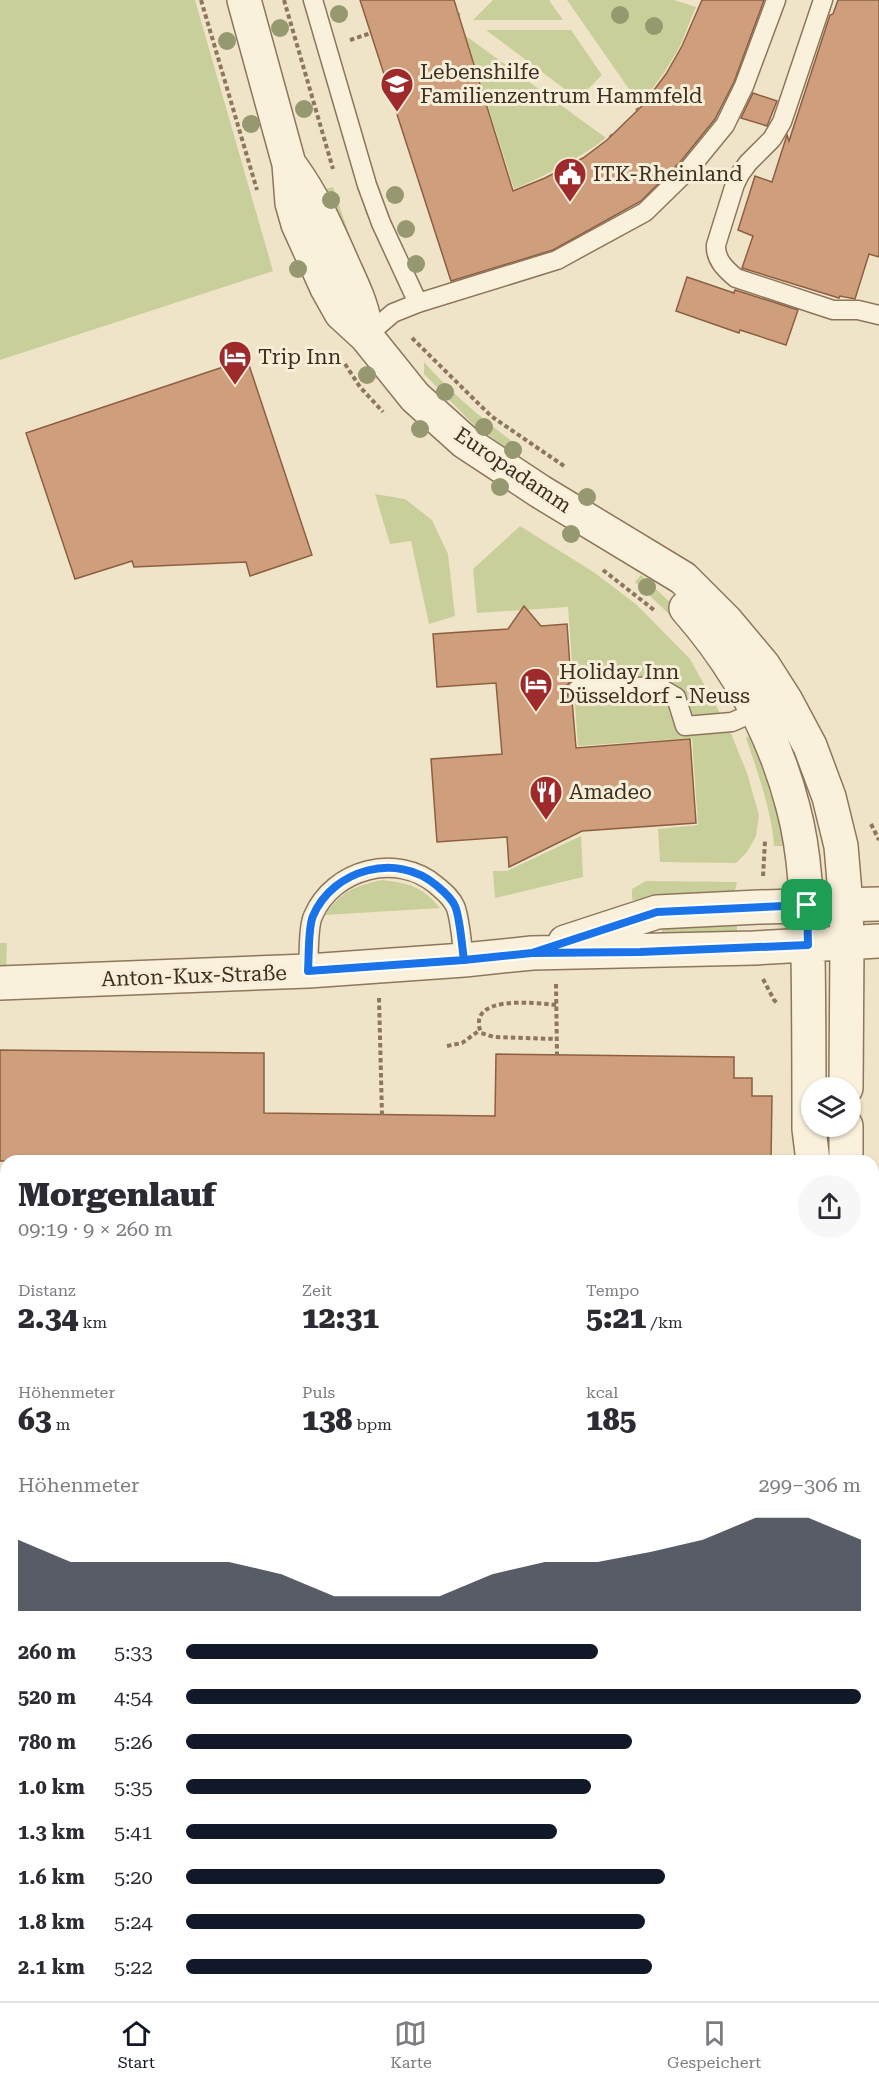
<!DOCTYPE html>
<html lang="de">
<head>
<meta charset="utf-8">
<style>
	:root { --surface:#fff; --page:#f7f7f7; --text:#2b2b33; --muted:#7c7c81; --line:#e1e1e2; --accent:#111827 }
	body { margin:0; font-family:"Roboto Serif",serif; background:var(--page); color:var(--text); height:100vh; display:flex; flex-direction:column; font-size:22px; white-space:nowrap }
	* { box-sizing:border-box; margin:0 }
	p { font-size:20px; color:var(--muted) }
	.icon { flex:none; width:33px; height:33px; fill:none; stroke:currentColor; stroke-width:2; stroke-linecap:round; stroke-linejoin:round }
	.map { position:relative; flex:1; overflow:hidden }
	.side { position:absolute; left:0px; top:1155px; width:879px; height:846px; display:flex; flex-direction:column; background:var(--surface); border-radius:18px 18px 0 0; box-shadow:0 2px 4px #0004 }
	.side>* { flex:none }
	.buttons { position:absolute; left:801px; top:1077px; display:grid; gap:12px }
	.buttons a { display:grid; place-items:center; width:60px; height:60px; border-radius:50%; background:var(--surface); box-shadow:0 2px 4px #0004; font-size:30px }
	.pin { position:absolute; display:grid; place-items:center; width:51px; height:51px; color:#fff; margin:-26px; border-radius:12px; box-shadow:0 3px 9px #0006 }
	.round { display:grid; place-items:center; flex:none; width:63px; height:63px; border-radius:32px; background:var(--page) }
	.headline { display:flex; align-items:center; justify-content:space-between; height:102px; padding:0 18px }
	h1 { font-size:33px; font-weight:800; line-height:45px }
	.metrics { display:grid; grid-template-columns:repeat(3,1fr); gap:9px; height:102px; padding:6px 18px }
	.metrics div { display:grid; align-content:center }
	.metrics b { font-size:30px; font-weight:800 }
	.metrics small { font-size:16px; font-weight:400 }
	.metrics p { font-size:16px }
	.chart { height:168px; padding:12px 18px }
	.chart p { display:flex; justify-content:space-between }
	.chart svg { width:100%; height:108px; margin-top:6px; fill:var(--accent); opacity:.7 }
	ul { padding:0 18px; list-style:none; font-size:20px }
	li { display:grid; grid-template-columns:96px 72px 1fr; align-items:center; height:45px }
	li i { height:15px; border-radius:8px; background:var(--accent) }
	.dock { display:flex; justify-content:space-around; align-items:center; height:84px; border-top:2px solid var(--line); background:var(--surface); font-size:16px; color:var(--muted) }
	.dock a { display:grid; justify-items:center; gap:3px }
	.dock .active { color:var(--accent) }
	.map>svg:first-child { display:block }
	.green { fill:#c9cf9b }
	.building { fill:#cf9f7d; stroke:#8d5f41; stroke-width:1.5 }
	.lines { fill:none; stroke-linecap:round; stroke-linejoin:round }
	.service-casing { stroke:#8d765c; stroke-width:21 }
	.minor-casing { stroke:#8d765c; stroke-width:36 }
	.motorway-casing { stroke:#5b4430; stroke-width:36 }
	.path { stroke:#8d765c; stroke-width:4; stroke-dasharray:4.5 3; stroke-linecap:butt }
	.service { stroke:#faf1dc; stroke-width:18 }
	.minor { stroke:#faf1dc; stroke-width:33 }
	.motorway { stroke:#e0a458; stroke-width:33 }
	.tree { fill:#96986f }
	.route-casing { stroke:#fff; stroke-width:12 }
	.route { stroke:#1a73e8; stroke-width:8 }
	.labels { text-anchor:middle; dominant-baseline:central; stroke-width:6; stroke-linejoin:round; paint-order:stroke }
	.poi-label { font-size:21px; fill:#3d2e20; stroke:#f7eed8; text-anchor:start }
	.street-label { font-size:21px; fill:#3d2e20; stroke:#f7eed8 }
</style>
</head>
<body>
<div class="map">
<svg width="879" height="2001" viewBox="0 0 879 2001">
	<rect width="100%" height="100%" fill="#f0e4c8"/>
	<path class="green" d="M 0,0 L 195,0 L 273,271 L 0,360 Z
		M 493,0 L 549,0 L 563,20 L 473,20 Z
		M 567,0 L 674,0 L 696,7 L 680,46 L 664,73 L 640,105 Z
		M 486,30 L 571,30 L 602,75 L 578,99 Z
		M 466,36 L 606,138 C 577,160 547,175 514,189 Z
		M 333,187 L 355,252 L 322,190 Z
		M 424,362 C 455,396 484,421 521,448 L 517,455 L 475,426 L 424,374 Z
		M 375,494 L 405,499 L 432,520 L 448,554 L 455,616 L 429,624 L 411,541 L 390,544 Z
		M 520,526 L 595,573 L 637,605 L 690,659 L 730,731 L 747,773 L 759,815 L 756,836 L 747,852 L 736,863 L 660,862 L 658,829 L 698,825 L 692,738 L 578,746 L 568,607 L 477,613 L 473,569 Z
		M 641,575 L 675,607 L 741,696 L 732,702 L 704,658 L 670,615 L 635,582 Z
		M 756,732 L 788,846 L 774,846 C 771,808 758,774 746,738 Z
		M 581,836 L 583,877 L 495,898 L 493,871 L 507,871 Z
		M 382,880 C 408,883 422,886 440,908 L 325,915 C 342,891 354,886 382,880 Z
		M 646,881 L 737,882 L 734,895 L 632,900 L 632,889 Z
		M 737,923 L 737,933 L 662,936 L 662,926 Z
		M 0,943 L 7,943 L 6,967 L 0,966 Z
		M 873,1607 L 879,1607 L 879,1680 L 873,1680 Z
		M 0,1609 L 6,1609 L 6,1665 L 0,1665 Z
		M 0,1799 L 6,1799 L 6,1995 L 817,1995 L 817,2001 L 0,2001 Z
		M 873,1804 L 879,1805 L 879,1897 L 873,1885 Z
		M 879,1942 L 879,2001 L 842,2001 L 842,1995 L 873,1995 L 873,1943 Z"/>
	<path class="building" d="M 360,0 L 454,0 L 513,191 L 545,178 L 583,158 L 607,140 L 642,106 L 666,74 L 682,46 L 702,0 L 764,0 L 734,82 L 715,119 L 681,161 L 641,201 L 553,250 L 451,281 Z
		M 838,0 L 879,0 L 879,257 L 869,254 L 855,299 L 840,296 L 839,298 L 742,268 L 753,236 L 738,230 L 755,176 L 772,182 L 787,135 L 789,141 L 830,15 L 833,14 Z
		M 753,93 L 777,101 L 767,126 L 741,118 Z
		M 687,277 L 734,293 L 735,290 L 798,310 L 786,345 L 740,330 L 739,333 L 676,311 Z
		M 247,359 L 312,555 L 250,576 L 246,562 L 134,567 L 132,561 L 75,579 L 26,433 Z
		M 524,606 L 541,626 L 567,624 L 571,681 L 567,685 L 566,691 L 568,697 L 572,700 L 576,748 L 690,739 L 696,823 L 582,831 L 509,867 L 507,837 L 437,842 L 431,759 L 502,754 L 496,683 L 437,687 L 433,634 L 508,629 Z
		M 0,1050 L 264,1053 L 264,1113 L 495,1116 L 496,1054 L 734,1057 L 734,1078 L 752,1078 L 752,1096 L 772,1096 L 771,1161 L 0,1161 Z"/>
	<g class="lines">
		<g class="service-casing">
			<path id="service" d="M 313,0 L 367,185 L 381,223 L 418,303
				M 823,0 L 782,122 L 772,139 L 748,163 L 740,174 L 735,184 L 716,245 C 715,259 725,269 736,278 L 833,310 L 858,310 L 879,315
				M 366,336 L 393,313 L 418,303 L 557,260 L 645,212 L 689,169 L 725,125 L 744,86 L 776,0
				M 577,690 L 657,686 L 676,697 L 685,726 L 732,722 L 757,711
				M 308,971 C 309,957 308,927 313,916 C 333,869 397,852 436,885 C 443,891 451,897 455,906 C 460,916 462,946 464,960
				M 873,1330 L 878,1330
				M 0,1513 L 6,1513
				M 0,1583 L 6,1583
				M 873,1583 L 879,1583"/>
		</g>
		<g class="minor-casing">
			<path id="minor" d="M 244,0 L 289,164 L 292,203 L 298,224 L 327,288 L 341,313 L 366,336 L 415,397 L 465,442 L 541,492 L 683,578 L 727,622 L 763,665 L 786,701 L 810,746 L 829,797 L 841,846 L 846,905 L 847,944 L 846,1088
				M 292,168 C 315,200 328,231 344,267 C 354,289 364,309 366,333
				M 686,608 C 736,665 774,733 793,807 C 806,855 807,906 808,956 C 809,1013 809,1071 809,1129 L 813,1161
				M 565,942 L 657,912 L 759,907 L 879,904
				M 0,983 L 308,971 L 464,960 L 532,953 L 754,948 L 879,941
				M 846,1161 L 846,1126
				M 831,1995 L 831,2001"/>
		</g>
		<g class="motorway-casing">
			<path id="motorway" d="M 0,1707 L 6,1707
				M 873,1717 L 879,1717
				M 0,1755 L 6,1755
				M 873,1765 L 879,1765"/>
		</g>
		<path class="path" d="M 201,0 L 257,190
			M 284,0 L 333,169
			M 458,14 L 459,13
			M 350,40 L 371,33
			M 637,108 L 638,110
			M 610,135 L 611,136
			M 412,338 L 491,416 L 564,466
			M 345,364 L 360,387 L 383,412
			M 603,570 L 654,610
			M 871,824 L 879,840
			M 763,876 L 765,841
			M 763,979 L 774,1000 L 777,1003
			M 556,984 L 557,1055
			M 379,998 L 382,1115
			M 556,1005 C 535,1003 466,994 481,1033 L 494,1037 L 557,1039
			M 447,1046 L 462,1043 L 480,1030
			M 873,1901 L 879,1912
			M 873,1902 L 879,1899
			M 0,1909 L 6,1909
			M 0,1916 L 6,1913
			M 703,2001 L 714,1995
			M 777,2001 L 777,1995"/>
		<use href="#service" class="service"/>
		<use href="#minor" class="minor"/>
		<use href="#motorway" class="motorway"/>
	</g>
	<g class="tree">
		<circle cx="339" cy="14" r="9"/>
		<circle cx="620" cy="15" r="9"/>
		<circle cx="654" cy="26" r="9"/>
		<circle cx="280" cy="28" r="9"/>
		<circle cx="227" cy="41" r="9"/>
		<circle cx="304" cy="109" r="9"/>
		<circle cx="251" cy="124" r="9"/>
		<circle cx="395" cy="195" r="9"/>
		<circle cx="331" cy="200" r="9"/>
		<circle cx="406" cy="229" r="9"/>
		<circle cx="416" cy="264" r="9"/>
		<circle cx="298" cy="269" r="9"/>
		<circle cx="367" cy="375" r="9"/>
		<circle cx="445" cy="392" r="9"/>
		<circle cx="484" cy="427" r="9"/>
		<circle cx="420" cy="429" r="9"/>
		<circle cx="513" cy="450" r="9"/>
		<circle cx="500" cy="487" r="9"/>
		<circle cx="587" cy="497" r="9"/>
		<circle cx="571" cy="534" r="9"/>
		<circle cx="647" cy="587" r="9"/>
	</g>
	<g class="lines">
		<g class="route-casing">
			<path id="route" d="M 807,905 L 657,912 L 532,953 L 464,960 L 308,971 C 309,957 308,927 313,916 C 333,869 397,852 436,885 C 443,891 451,897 455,906 C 460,917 462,947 464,960 L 532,953 L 640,952 L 808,945 L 807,905"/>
		</g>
		<use href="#route" class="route"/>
	</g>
	<defs>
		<g id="school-pin" transform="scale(1.725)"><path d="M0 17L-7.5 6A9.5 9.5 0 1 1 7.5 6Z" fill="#9e2a2b" stroke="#f7eed8"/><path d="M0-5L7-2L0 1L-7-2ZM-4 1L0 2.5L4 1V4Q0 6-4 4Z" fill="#fff"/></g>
		<g id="civic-pin" transform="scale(1.725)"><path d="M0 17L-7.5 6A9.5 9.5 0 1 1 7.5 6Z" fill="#9e2a2b" stroke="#f7eed8"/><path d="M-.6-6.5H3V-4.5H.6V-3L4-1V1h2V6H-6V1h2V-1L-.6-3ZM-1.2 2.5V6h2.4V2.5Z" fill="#fff"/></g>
		<g id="hotel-pin" transform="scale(1.725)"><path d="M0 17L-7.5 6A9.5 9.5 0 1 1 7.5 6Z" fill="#9e2a2b" stroke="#f7eed8"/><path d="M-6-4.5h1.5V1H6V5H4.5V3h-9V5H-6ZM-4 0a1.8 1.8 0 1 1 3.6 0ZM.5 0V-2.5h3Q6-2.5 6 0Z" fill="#fff"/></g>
		<g id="restaurant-pin" transform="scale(1.725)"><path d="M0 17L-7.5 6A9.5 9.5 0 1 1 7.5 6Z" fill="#9e2a2b" stroke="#f7eed8"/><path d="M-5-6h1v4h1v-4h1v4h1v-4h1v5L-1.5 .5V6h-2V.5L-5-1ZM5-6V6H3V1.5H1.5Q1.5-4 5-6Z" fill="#fff"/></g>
	</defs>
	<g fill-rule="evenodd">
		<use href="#school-pin" x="397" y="84"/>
		<use href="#civic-pin" x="570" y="174"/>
		<use href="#hotel-pin" x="235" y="357"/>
		<use href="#hotel-pin" x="536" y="684"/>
		<use href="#restaurant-pin" x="546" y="792"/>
	</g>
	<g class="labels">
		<g class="poi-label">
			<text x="420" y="72">Lebenshilfe<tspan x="420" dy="24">Familienzentrum Hammfeld</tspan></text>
			<text x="593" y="174">ITK-Rheinland</text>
			<text x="258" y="357">Trip Inn</text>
			<text x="559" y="672">Holiday Inn<tspan x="559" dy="24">Düsseldorf - Neuss</tspan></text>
			<text x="569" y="792">Amadeo</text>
		</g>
		<g class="street-label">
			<text transform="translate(513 470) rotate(34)">Europadamm</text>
			<text transform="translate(194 976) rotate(-2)">Anton-Kux-Straße</text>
		</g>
	</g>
</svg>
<div class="buttons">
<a><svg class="icon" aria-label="layers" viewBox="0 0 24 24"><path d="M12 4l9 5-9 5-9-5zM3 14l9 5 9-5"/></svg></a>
</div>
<div class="pin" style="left:807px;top:905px;background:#1e9e55"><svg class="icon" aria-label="arrive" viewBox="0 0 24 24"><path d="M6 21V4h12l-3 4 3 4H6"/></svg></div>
<section class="side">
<div class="headline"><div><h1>Morgenlauf</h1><p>09:19 · 9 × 260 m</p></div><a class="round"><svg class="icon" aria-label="share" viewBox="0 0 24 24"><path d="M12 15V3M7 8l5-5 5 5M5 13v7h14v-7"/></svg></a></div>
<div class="metrics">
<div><p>Distanz</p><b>2.34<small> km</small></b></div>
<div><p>Zeit</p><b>12:31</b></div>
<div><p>Tempo</p><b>5:21<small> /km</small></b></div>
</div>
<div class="metrics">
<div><p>Höhenmeter</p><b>63<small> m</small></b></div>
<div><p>Puls</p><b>138<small> bpm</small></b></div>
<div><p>kcal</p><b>185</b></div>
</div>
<div class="chart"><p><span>Höhenmeter</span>299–306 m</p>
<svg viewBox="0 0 160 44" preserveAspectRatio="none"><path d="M0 44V15L10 24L20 24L30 24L40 24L50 29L60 38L70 38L80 38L90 29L100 24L110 24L120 20L130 15L140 6L150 6L160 15V44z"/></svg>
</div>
<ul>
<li><b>260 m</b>5:33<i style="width:61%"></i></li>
<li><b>520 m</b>4:54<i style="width:100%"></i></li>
<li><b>780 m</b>5:26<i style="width:66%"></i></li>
<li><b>1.0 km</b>5:35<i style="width:60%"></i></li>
<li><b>1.3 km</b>5:41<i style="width:55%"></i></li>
<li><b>1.6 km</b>5:20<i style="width:71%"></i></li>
<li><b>1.8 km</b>5:24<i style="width:68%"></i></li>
<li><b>2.1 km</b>5:22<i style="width:69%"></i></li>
</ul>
</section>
</div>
<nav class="dock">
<a class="active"><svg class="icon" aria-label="home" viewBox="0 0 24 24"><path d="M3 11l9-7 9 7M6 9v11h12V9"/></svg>Start</a>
<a><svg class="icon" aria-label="map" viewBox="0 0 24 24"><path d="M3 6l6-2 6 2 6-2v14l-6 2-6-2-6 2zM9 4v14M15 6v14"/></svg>Karte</a>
<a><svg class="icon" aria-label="saved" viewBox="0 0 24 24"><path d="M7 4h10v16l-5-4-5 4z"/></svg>Gespeichert</a>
</nav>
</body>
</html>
